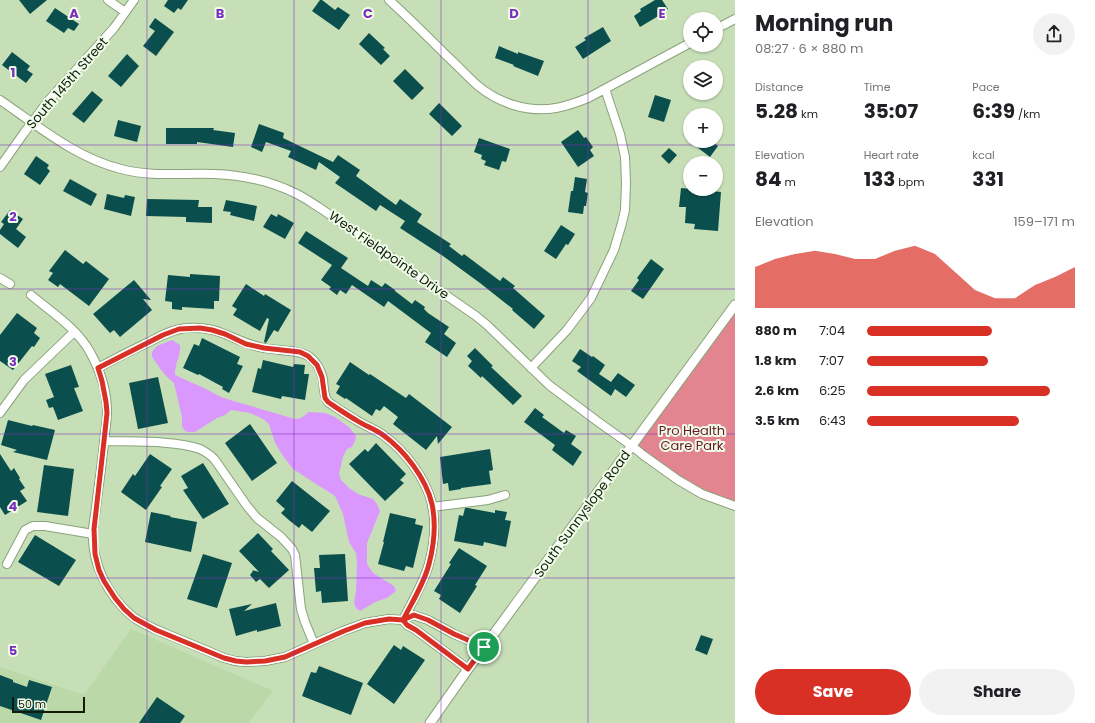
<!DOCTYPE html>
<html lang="en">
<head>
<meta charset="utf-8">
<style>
	:root { --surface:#fff; --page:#f2f2f2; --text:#202124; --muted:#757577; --accent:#d93025 }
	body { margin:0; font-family:Poppins,sans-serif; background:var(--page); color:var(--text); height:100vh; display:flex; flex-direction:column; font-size:15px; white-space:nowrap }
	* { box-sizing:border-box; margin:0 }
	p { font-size:13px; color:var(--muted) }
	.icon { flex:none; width:22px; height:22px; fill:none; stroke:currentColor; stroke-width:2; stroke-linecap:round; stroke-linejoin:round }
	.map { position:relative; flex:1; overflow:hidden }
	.details { display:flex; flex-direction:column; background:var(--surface); width:360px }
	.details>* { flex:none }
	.buttons { position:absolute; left:683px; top:12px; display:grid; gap:8px }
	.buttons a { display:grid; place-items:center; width:40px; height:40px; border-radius:50%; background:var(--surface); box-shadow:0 1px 3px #0004; font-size:20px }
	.scale { position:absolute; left:12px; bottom:10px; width:73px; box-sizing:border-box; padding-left:4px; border:2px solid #131b0c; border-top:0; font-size:11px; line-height:14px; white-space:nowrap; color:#131b0c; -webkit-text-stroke:3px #effce7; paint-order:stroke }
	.pin { position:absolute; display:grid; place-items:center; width:34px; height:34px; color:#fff; margin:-17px; border:2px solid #fff; border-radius:50%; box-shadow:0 1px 4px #0007 }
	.round { display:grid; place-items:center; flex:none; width:42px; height:42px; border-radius:21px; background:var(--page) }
	.headline { display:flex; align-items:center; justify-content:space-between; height:68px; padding:0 20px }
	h1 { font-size:22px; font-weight:700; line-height:30px }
	.stats { display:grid; grid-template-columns:repeat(3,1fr); gap:6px; height:68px; padding:4px 20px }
	.stats div { display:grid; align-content:center }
	.stats b { font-size:20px; font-weight:700 }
	.stats small { font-size:11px; font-weight:400 }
	.stats p { font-size:11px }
	.chart { height:112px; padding:8px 20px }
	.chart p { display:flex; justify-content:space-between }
	.chart svg { width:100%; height:72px; margin-top:4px; fill:var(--accent); opacity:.7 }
	.button { display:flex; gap:8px; margin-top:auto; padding:8px 20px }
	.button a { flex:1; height:46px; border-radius:24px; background:var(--accent); color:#fff; font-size:16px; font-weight:700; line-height:46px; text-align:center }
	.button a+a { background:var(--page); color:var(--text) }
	ul { padding:0 20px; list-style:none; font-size:13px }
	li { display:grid; grid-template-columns:64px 48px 1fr; align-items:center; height:30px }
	li i { height:10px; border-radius:5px; background:var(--accent) }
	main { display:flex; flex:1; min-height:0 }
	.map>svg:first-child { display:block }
	.built { fill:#bbd8a8 }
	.green { fill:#e38590 }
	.water { fill:#da98ff }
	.building { fill:#0a4f4d }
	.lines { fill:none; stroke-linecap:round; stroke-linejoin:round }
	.minor-casing { stroke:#8ba27b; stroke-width:10 }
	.tertiary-casing { stroke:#8ba27b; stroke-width:11 }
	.minor { stroke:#fff; stroke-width:8 }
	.tertiary { stroke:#fff; stroke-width:9 }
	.route-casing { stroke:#fff; stroke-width:8 }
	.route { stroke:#d93025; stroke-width:5 }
	.grid { fill:none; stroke:#7b2cbf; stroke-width:1; stroke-opacity:0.55 }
	.labels { text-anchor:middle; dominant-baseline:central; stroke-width:4; stroke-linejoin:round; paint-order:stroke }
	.street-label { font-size:13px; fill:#131b0c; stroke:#effce7 }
	.park-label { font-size:13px; fill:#691a2b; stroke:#effce7 }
	.grid-label { font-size:13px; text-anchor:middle; font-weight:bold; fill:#7b2cbf; stroke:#effce7; stroke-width:4; stroke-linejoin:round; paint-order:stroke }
</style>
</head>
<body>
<main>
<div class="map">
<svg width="735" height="723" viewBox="0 0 735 723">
	<rect width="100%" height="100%" fill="#c6dfb6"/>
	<path class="built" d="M 131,629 L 273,691 L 248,723 L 0,723 L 0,667 L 84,695 Z"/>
	<path class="green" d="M 735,305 L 735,506 L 702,494 L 632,446 Z"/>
	<path class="water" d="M 172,340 L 180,345 C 181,356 175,362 175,375 L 188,381 L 204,388 L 221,397 L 237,402 L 295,419 L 301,418 L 309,412 L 325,413 L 335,417 L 349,427 L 356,436 L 355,441 L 352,447 L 347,449 L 343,457 L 339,474 L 341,480 L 349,488 L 358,494 L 373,499 L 377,504 L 380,511 L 367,543 L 367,564 L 373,573 L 394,586 L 396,591 L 387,598 L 375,602 L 360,611 L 356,608 L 354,603 L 356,591 L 357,563 L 356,553 L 349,542 L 343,514 L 335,496 L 293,469 L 283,456 L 275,443 L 269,424 L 263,419 L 250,413 L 231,410 L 225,415 L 217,418 L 195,432 L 187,432 L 184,430 L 182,426 L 182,417 L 174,383 L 167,377 L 162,371 L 152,357 L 152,352 L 157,346 Z"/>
	<path class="building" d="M 19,0 L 47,0 L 30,14 Z
		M 167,0 L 188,0 L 181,10 L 178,8 L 174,13 L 164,6 L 168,0 Z
		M 320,0 L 322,0 L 335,10 L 338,7 L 350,15 L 339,30 L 312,11 Z
		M 655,0 L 662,0 L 668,9 L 659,14 L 660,15 L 640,27 L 634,16 L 641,11 L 640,9 Z
		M 55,8 L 79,24 L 74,31 L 68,28 L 64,33 L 46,21 Z
		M 155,18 L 174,32 L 156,56 L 143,46 L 155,31 L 149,27 Z
		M 603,27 L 611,41 L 583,59 L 575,47 L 586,40 L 584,38 Z
		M 369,33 L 385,48 L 383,49 L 390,56 L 381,65 L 359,44 Z
		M 499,46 L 518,54 L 518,52 L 544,61 L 538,76 L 513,66 L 514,65 L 495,58 Z
		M 12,52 L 30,66 L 27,70 L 33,74 L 26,83 L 2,65 Z
		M 127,54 L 139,66 L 121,87 L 108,76 Z
		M 405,69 L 424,88 L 412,100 L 393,81 Z
		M 92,91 L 103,100 L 84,123 L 72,114 Z
		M 655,95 L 671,100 L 664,122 L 648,117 Z
		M 439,103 L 462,126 L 452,136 L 429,114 Z
		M 118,120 L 141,126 L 137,142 L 114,136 Z
		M 259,124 L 284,133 L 283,138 L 333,162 L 338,155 L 360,170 L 356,176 L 396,205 L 400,199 L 422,214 L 417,222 L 451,244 L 449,246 L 462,256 L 464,254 L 500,281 L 503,277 L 515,286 L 513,288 L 545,316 L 534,329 L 512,310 L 513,309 L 480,283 L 443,256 L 400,228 L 405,221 L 380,205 L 376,211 L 335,183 L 340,177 L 319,162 L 316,170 L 288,157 L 291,151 L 266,142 L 262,152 L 251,147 Z
		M 166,128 L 214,128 L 213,130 L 235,133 L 233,147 L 197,142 L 197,144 L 166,144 Z
		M 578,130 L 584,138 L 586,137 L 593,147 L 590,150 L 594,156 L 578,167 L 561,142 Z
		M 479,138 L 510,149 L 506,162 L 502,161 L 499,170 L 484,165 L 486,161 L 481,159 L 482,155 L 474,152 Z
		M 689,141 L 711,141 L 718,146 L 710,157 Z
		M 669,148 L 677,155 L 669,164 L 661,156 Z
		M 36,156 L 49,165 L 47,168 L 50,171 L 40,185 L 24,174 Z
		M 575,177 L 587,179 L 585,192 L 588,193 L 586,206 L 584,206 L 583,214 L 568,212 L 571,191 L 573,191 Z
		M 70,179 L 97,194 L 91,206 L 63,191 Z
		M 681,188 L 721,192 L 718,231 L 694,229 L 695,224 L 685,223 L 686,207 L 679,207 Z
		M 107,194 L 124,198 L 125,195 L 135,197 L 131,216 L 104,209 Z
		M 147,199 L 199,200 L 198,207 L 212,207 L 212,223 L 186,222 L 186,217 L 146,216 Z
		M 226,200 L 257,206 L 254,221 L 230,215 L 231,212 L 223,211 Z
		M 10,210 L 23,219 L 16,229 L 26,237 L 18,248 L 0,234 L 0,230 L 4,224 L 1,222 Z
		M 271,214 L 277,217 L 278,214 L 294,223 L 285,239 L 263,227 Z
		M 561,225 L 575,234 L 568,245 L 566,244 L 556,259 L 544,251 Z
		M 306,231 L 348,258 L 341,268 L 368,286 L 371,280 L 382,287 L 385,283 L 395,290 L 395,291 L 412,304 L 415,300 L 425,307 L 424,309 L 428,313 L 449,327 L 444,334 L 456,343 L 447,357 L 425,342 L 431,333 L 388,301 L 384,307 L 352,285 L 346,294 L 340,290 L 337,295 L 329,289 L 331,287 L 321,280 L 332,265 L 298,243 Z
		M 65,250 L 83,264 L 86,261 L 109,279 L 89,306 L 60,284 L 58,287 L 48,280 L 53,273 L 49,271 Z
		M 651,259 L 664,269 L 643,299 L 631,291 L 639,280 L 637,278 Z
		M 190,274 L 220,276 L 219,301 L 214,301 L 214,309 L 182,307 L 182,310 L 172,309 L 172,302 L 165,301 L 168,275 L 190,277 Z
		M 134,280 L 151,300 L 143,299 L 152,310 L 120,337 L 114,330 L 110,333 L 93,314 Z
		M 246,284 L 264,296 L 265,294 L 291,310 L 278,332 L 274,330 L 266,343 L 264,342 L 269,319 L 267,318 L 260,331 L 233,315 L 237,309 L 232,306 Z
		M 17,313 L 37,328 L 34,333 L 40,338 L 34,347 L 32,346 L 13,370 L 0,361 L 0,335 Z
		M 202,338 L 240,357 L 237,364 L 243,366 L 229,393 L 222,389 L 223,387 L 199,374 L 198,375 L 183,368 L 194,344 L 199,346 Z
		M 475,348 L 493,366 L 491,367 L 522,396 L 513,405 L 482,376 L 481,378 L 468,366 L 472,361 L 467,356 Z
		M 580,349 L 592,357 L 593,356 L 605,365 L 599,374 L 611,382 L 618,373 L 635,385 L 626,397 L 615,389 L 611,396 L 577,371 L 581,367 L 572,361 Z
		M 263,360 L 293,367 L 294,364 L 305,365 L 304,374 L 309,374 L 305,400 L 282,396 L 281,399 L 252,392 L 258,368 L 261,369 Z
		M 350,362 L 369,375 L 370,374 L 406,398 L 409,394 L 452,427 L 438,444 L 437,436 L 426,450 L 393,424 L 398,417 L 384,406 L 380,411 L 376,409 L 372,416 L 346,398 L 345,399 L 336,393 L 340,386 L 336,384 Z
		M 71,365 L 79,387 L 74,388 L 83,411 L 58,420 L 53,407 L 49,408 L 46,400 L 54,397 L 45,374 Z
		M 158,377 L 168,423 L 138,429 L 129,383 Z
		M 535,408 L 544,415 L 542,417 L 564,433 L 566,430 L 576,436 L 571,444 L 582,452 L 573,466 L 552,450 L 555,445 L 524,422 Z
		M 8,420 L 32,426 L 33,425 L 55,430 L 47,460 L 13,452 L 17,450 L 1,445 Z
		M 250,424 L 277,463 L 252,481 L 225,443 Z
		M 376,443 L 406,474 L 400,480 L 404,483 L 385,501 L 349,464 L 365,449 L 368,452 Z
		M 490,449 L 493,470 L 489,471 L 491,484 L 461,488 L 461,489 L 449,491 L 448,483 L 443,484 L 440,457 Z
		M 0,454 L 11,471 L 14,468 L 20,478 L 19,479 L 25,488 L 20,491 L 27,501 L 5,515 L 0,507 Z
		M 150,454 L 172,469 L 160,486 L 162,487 L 146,510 L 121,492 L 133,474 L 135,476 Z
		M 203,463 L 229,504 L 203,519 L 183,490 L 188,488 L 181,476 Z
		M 44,465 L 74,469 L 68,516 L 37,512 Z
		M 292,481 L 330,511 L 312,532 L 302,524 L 299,528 L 290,521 L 281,513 L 285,509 L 276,501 Z
		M 465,508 L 468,508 L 495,513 L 495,510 L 507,512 L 505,520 L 511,521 L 506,547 L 484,542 L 483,546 L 454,541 L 459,515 L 463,516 Z
		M 151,512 L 171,516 L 170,517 L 197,522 L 191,552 L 145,542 Z
		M 390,513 L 416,519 L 415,524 L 423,526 L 413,568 L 406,566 L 404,571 L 378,564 L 384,542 L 383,542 Z
		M 258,533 L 273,549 L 271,551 L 289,570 L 269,588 L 260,579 L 256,582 L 250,575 L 253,571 L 252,570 L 259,572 L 239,551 Z
		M 35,535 L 76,560 L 59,586 L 18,562 Z
		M 459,548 L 487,566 L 475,585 L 477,586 L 460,613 L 439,599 L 441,595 L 434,591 L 451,564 L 449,563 Z
		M 203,554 L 232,563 L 217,608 L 187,599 Z
		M 345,554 L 348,601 L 322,603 L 321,591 L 316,592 L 314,568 L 320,568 L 319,555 Z
		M 276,603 L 281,626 L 257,632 L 257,630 L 236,636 L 229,609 L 252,604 L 244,611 Z
		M 701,635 L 713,639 L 707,655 L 695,650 Z
		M 394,645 L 401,650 L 403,646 L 425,660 L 394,704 L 367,684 L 387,655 Z
		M 319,666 L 363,683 L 351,715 L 302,696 L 311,672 L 316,673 Z
		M 0,675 L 13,680 L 13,682 L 27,687 L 29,680 L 52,687 L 41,720 L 0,706 Z
		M 157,697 L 185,716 L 180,723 L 139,723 Z"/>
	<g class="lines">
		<g class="minor-casing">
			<path id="minor" d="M 108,0 L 125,12
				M 389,0 C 409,18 429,38 448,57 C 458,66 467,76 477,85 C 498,103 528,113 556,108 C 567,106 578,102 588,98 L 690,43
				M 716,29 L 735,19
				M 0,100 C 38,126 76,158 121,169 C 151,177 183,173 214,174 C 242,175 271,181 297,194 C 305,198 312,203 320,208 L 476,316 L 487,325 L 549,385 L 597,421 L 632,446 L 643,455 L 678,480 L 702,494 L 735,506
				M 0,167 L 24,133 L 49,100 L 114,28 L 134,0
				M 0,278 L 10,284
				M 31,295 C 51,312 77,328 90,352 C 100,370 107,391 107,412 C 107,419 106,426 105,433 C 103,455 100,477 97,499 C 96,509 94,519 93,529 C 91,563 107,595 133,617 C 145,626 160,631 174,637 C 191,644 208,651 224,658 L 235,661 L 246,662 L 265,661 L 285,657 L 343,631 L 365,623 L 389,619 L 403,620 L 413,615 L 428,620 L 454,634 L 484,647
				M 98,368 C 114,359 132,350 149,342 C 158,337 169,331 180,329 C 190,327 203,328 213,330 C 231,335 245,345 264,348 C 277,351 301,349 311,358 C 317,363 321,371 323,379 C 324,387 323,395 328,402 C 337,408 347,415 356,420 C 365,426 375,429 383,435 C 404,450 426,478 432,504 C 436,523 434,545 429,564 C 423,584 412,602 403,620
				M 531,368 L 567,330 L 591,298 L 614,250 L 622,223 L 625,210 L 626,183 L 625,157 L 620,134 L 605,89
				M 0,413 L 24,380 L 74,332
				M 104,441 C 133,442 174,440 200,449 C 206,452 211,455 215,460 L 247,506 L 257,518 L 281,537 L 292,549 L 295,555 L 301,609 L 305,622 L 314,644
				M 432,507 L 488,500 L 505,495
				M 7,564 L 25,530 L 33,526 L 45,526 L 93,534
				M 403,620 L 407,625 L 416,630 L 468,669"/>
		</g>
		<g class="tertiary-casing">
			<path id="tertiary" d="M 430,723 L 468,669 L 735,305"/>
		</g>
		<use href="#minor" class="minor"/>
		<use href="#tertiary" class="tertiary"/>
	</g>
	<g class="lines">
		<g class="route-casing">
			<path id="route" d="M 484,647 L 454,634 L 428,620 L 414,615 L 403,620 L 389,619 L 365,623 L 344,631 L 285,657 L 265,661 L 246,662 L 236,661 L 224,658 L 156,630 L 134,618 L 124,609 L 115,598 L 104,581 L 99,570 L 95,554 L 94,529 L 104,441 L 107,413 L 106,402 L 102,381 L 98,368 L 163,335 L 179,329 L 200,328 L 212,330 L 225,334 L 246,344 L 264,348 L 300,352 L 308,356 L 317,365 L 322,377 L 325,398 L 328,402 C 337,408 347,415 356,420 C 365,426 375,429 383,435 C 404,450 426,478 432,504 C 436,523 434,545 429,564 C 424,584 412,602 403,620 L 407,625 L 416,630 L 468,669 L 484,647"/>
		</g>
		<use href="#route" class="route"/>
	</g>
	<path class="grid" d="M 147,0 L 147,723M 294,0 L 294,723M 441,0 L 441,723M 588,0 L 588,723M 0,145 L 735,145M 0,289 L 735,289M 0,434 L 735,434M 0,578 L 735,578"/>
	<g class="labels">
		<g class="street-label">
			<text transform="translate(67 83) rotate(-49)">South 145th Street</text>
			<text transform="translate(389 255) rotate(35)">West Fieldpointe Drive</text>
			<text transform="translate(582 514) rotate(-54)">South Sunnyslope Road</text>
		</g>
		<g class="park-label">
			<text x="692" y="430">Pro Health<tspan x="692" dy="15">Care Park</tspan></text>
		</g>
	</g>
	<g class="grid-label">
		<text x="74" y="18">A</text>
		<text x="220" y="18">B</text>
		<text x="368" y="18">C</text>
		<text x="514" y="18">D</text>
		<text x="662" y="18">E</text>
		<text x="13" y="77">1</text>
		<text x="13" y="221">2</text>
		<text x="13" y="366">3</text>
		<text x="13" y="511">4</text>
		<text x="13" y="655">5</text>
	</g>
</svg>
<div class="buttons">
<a><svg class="icon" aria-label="locate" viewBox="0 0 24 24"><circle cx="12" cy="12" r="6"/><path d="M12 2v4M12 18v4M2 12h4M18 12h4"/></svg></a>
<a><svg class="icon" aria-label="layers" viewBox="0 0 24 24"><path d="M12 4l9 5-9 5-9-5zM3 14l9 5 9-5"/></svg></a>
<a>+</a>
<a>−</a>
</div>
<div class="scale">50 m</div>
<div class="pin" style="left:484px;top:647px;background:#1e9e55"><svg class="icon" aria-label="arrive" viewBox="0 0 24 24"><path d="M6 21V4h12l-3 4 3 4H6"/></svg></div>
</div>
<section class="details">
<div class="headline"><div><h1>Morning run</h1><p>08:27 · 6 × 880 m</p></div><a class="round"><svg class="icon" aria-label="share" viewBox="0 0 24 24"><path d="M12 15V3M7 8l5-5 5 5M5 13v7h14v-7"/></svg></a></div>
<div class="stats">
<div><p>Distance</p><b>5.28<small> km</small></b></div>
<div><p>Time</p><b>35:07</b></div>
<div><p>Pace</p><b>6:39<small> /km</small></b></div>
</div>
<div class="stats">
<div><p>Elevation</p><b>84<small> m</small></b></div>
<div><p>Heart rate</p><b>133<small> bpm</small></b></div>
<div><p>kcal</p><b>331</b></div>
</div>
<div class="chart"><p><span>Elevation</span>159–171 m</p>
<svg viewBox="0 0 160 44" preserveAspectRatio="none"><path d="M0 44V19L10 14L20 11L30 9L40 11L50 14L60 14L70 9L80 6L90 11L100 22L110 33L120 38L130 38L140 30L150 25L160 19V44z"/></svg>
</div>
<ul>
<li><b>880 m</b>7:04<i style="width:60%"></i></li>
<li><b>1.8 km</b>7:07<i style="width:58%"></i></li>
<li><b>2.6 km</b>6:25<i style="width:88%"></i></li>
<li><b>3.5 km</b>6:43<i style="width:73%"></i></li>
</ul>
<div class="button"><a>Save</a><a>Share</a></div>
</section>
</main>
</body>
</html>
